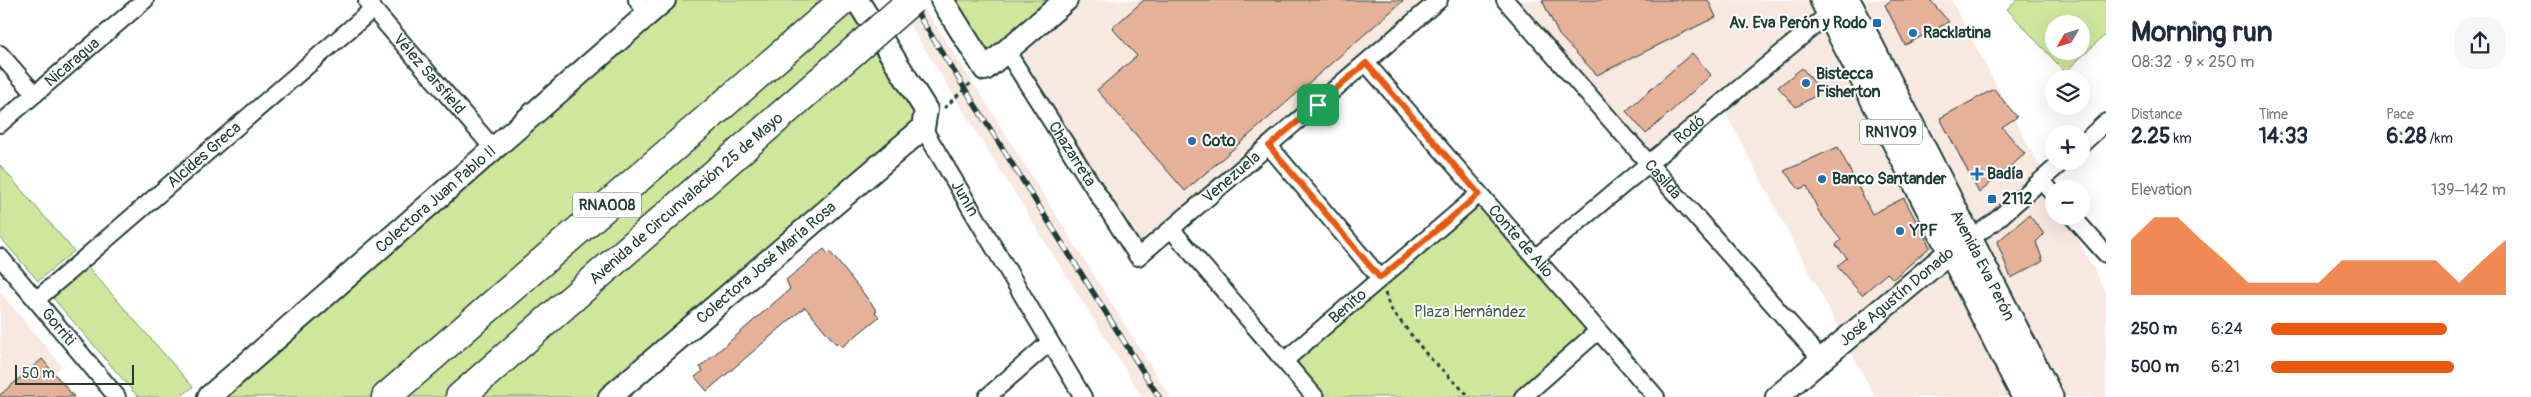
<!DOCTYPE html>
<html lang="en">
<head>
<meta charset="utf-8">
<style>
	:root { --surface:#fff; --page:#f6f6f7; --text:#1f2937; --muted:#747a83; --accent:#ea580c }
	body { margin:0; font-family:Pangolin,sans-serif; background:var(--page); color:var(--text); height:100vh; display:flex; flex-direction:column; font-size:19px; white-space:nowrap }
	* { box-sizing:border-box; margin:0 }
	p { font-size:16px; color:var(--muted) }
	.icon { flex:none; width:28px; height:28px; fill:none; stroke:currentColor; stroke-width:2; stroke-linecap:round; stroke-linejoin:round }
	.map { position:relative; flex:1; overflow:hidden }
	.sheet { display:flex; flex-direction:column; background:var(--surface); width:425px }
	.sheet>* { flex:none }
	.needle { width:32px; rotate:231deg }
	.buttons { position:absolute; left:2045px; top:15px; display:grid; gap:10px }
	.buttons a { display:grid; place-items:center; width:45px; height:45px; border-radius:50%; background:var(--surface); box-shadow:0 5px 20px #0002; font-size:25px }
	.scale { position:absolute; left:15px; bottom:12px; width:119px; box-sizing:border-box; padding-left:5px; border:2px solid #1f3d34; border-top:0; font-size:14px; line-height:18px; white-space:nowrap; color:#1f3d34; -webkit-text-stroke:4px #fff; paint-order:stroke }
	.pin { position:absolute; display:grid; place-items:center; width:42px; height:42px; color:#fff; margin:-21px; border-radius:10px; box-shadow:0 2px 8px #0006 }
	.round { display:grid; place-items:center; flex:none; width:52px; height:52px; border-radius:20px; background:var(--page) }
	.summary { display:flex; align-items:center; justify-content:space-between; height:85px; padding:0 25px }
	h1 { font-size:28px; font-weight:700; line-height:38px }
	.stats { display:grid; grid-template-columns:repeat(3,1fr); gap:8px; height:85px; padding:5px 25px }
	.stats div { display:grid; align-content:center }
	.stats b { font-size:21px; font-weight:700 }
	.stats small { font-size:14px; font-weight:400 }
	.stats p { font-size:14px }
	.chart { height:140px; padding:10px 25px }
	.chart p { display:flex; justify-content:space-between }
	.chart svg { width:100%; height:90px; margin-top:5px; fill:var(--accent); opacity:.7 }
	ul { padding:0 25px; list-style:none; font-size:16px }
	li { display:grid; grid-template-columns:80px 60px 1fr; align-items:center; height:38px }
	li i { height:12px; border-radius:6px; background:var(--accent) }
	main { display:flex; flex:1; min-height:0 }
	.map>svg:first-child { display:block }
	.built { fill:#f7e8e0 }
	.green { fill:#cfe79d; stroke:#779268; fill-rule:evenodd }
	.building { fill:#e5b199; stroke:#1f3d34 }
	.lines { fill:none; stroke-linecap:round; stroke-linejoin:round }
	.street-casing { stroke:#1f3d34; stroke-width:20 }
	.secondary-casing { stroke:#1f3d34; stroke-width:26 }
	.primary-casing { stroke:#1f3d34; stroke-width:29 }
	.highway-casing { stroke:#1f3d34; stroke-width:31 }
	.path { stroke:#1f3d34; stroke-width:3; stroke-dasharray:4 4; stroke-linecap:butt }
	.street { stroke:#fff; stroke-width:16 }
	.secondary { stroke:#fff; stroke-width:22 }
	.primary { stroke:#fff; stroke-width:25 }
	.highway { stroke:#fff; stroke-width:28 }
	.rail-casing { stroke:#1f3d34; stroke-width:5.5 }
	.rail { stroke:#fff; stroke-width:4; stroke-dasharray:11; stroke-linecap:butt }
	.highway-bridge-casing { stroke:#1f3d34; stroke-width:31; stroke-linecap:butt }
	.highway-bridge { stroke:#fff; stroke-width:28 }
	.route-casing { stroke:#fff; stroke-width:10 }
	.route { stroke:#ea580c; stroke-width:6 }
	.poi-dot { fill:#1f6fb2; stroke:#fff; stroke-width:2 }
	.labels { text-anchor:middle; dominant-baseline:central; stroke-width:4; stroke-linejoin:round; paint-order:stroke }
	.shield { fill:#fff; stroke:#627771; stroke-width:1 }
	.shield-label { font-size:15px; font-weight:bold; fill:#1f3d34 }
	.poi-label { font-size:16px; font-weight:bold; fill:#1f3d34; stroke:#fff; text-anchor:start }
	.street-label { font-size:16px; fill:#1f3d34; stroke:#fff }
	.park-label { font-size:16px; fill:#425f49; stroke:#fff }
</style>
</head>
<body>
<main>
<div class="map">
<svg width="2106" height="397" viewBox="0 0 2106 397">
	<rect width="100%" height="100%" fill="#fff"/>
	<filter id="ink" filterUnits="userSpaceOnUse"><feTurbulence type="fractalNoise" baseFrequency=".02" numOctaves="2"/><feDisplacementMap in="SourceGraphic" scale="10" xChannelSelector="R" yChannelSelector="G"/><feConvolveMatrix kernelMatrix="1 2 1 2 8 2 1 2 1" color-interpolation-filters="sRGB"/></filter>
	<g filter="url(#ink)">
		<path class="built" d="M 894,0 L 919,0 L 983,98 L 1170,397 L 1142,397 Z
			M 1066,0 L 1439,0 L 1138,257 L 1007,52 Z
			M 1505,0 L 1951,0 L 2054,194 L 2054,216 L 2066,216 L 2106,293 L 2106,397 L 1875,397 L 1721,104 L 1648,163 Z
			M 0,292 L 62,366 L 55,372 L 77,397 L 0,397 Z"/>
		<path class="green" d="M 664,0 L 857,0 L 923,128 L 610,397 L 209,397 Z
			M 942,0 L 1066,0 L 985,69 Z
			M 2017,0 L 2106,0 L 2106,34 L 2065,72 L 2007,9 ZM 2054,24 L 2081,24 L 2081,51 L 2054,51 Z
			M 0,165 L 74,251 L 38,281 L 0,237 Z
			M 1479,194 L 1598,331 L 1523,397 L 1315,397 L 1284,361 Z
			M 88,267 L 193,387 L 180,397 L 138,397 L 53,298 Z"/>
		<path class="building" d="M 1144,0 L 1404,0 L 1185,191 L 1097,90 L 1137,56 L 1112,28 Z
			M 1542,0 L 1708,0 L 1716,17 L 1597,75 L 1559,35 Z
			M 1891,0 L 1930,0 L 1949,22 L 1905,45 L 1885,5 Z
			M 1692,53 L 1711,75 L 1646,134 L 1626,111 Z
			M 1802,68 L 1822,92 L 1796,107 L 1778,87 Z
			M 1994,89 L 2017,117 L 2002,127 L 2025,154 L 1979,193 L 1940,118 Z
			M 1838,147 L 1872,214 L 1904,198 L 1930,247 L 1893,279 L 1887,273 L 1862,295 L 1837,266 L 1847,258 L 1836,245 L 1841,240 L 1819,212 L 1807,186 L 1799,189 L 1784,171 Z
			M 2029,215 L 2044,234 L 2036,242 L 2043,261 L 2011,278 L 1997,242 Z
			M 824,249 L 828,254 L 830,252 L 860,289 L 877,311 L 875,312 L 879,317 L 842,347 L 838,342 L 836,344 L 805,307 L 707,391 L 695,377 L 703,371 L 700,367 L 790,289 L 786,280 Z
			M 42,359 L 74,397 L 0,397 L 0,395 Z"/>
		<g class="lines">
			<g class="street-casing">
				<g id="street">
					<path d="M 637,0 L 648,14"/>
					<path id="s1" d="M 1505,0 L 1821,359"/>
					<path id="s2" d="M 367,2 L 493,148"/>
					<path id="s3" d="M 1007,52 L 1138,257 L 1439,0"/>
					<path d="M 0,54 L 35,94"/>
					<path id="s4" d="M 1366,63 L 1656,397"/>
					<path id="s5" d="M 0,124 L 145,0"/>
					<path id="s6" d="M 923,128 L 1083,397"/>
					<path d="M 2081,145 L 2106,122"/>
					<path d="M 1269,146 L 1380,278"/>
					<path d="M 2042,181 L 2054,195"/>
					<path d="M 2072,216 L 2106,254"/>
					<path d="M 1172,230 L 1315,397"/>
					<path d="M 1969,239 L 1993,223 L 2063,161"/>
					<path id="s7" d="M 0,257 L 117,397"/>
					<path id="s8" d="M 1535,258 L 1837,7"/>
					<path id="s9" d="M 36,300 L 373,9"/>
					<path id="s10" d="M 1284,361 L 1479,194"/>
					<path d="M 987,397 L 1050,342"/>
					<path d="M 1523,397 L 1598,331"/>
				</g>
			</g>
			<g class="secondary-casing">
				<g id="secondary">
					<path d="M 942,0 L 985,69 L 1066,0"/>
					<path id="s11" d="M 209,397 L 664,0"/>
					<path id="s12" d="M 610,397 L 923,128 L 926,110 L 857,0"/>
					<path id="s13" d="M 1777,397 L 1951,251 L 1965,241"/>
				</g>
			</g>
			<g class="primary-casing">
				<g id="primary">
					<path d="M 1823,0 L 2025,397"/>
					<path id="s14" d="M 1847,0 L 2050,397"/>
				</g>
			</g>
			<g class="highway-casing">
				<g id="highway">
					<path d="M 386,397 L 844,0"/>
					<path id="s15" d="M 460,397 L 854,51"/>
				</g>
			</g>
			<path class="path" d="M 944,108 L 972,82
				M 1385,293 L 1390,308 L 1428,356 L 1470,397"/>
			<use href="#street" class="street"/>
			<use href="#secondary" class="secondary"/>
			<use href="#primary" class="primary"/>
			<use href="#highway" class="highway"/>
			<g class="rail-casing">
				<path id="rail" d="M 909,0 L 1159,397"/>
			</g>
			<use href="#rail" class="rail"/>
			<g class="highway-bridge-casing">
				<path id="highway-bridge" d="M 854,51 L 912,0"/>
			</g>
			<use href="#highway-bridge" class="highway-bridge"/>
		</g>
	</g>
	<g class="lines" filter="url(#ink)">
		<g class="route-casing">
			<path id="route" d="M 1366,63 L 1479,194 L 1380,278 L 1269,146 Z"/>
		</g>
		<use href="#route" class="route"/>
	</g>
	<g class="poi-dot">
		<rect x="1872" y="18" width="10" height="10" rx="2.5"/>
		<circle cx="1913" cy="33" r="5"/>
		<circle cx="1806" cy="83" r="5"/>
		<circle cx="1192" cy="141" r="5"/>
		<path d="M1974.5 166.5h5v5h5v5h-5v5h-5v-5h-5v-5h5z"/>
		<circle cx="1822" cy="179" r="5"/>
		<rect x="1987" y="194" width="10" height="10" rx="2.5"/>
		<circle cx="1900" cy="231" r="5"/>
	</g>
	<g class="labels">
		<g class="shield">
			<rect x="1860" y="119.5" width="62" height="25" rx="4"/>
			<rect x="573" y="192.5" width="68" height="25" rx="4"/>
		</g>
		<g class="shield-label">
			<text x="1891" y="132">RN1V09</text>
			<text x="607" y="205">RNA008</text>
		</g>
		<g class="poi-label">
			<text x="1867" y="23" text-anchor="end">Av. Eva Perón y Rodo</text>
			<text x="1923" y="33">Racklatina</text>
			<text x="1816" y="74">Bistecca<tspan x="1816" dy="18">Fisherton</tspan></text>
			<text x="1202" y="141">Coto</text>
			<text x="1987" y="174">Badía</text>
			<text x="1832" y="179">Banco Santander</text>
			<text x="2002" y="199">2112</text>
			<text x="1910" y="231">YPF</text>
		</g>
		<g class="street-label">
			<text stroke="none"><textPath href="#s5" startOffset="95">Nicaragua</textPath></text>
			<text stroke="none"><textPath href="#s2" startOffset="95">Vélez Sarsfield</textPath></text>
			<text stroke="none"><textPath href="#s8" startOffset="201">Rodó</textPath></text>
			<text stroke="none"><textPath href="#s9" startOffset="222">Alcides Greca</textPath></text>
			<text stroke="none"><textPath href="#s3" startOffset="121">Chazarreta</textPath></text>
			<text stroke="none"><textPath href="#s3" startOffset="366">Venezuela</textPath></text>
			<text stroke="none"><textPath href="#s1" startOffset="239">Casilda</textPath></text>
			<text stroke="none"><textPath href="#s11" startOffset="301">Colectora Juan Pablo II</textPath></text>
			<text stroke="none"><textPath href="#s15" startOffset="301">Avenida de Circunvalación 25 de Mayo</textPath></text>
			<text stroke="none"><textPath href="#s6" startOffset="82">Junín</textPath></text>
			<text stroke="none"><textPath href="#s4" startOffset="236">Conte de Alio</textPath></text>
			<text stroke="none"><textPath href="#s12" startOffset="206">Colectora José María Rosa</textPath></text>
			<text stroke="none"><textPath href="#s14" startOffset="298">Avenida Eva Perón</textPath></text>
			<text stroke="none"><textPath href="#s13" startOffset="156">José Agustín Donado</textPath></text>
			<text stroke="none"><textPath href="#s10" startOffset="84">Benito</textPath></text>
			<text stroke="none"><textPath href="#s7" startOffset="91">Gorriti</textPath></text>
		</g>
		<g class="park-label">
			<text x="1470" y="312">Plaza Hernández</text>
		</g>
	</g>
</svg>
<div class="buttons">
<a><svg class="needle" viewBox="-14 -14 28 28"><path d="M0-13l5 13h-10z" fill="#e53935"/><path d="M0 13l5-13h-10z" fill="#747a83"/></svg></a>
<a><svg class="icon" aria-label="layers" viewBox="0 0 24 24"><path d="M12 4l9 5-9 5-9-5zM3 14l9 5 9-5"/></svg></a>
<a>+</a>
<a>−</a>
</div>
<div class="scale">50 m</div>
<div class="pin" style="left:1318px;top:105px;background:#1e9e55"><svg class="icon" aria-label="arrive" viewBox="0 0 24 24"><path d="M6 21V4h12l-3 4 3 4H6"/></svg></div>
</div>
<section class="sheet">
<div class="summary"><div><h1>Morning run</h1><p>08:32 · 9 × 250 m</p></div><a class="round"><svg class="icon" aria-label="share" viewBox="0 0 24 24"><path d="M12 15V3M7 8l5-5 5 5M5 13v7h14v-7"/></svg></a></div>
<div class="stats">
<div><p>Distance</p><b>2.25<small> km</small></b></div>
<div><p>Time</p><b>14:33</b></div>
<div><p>Pace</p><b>6:28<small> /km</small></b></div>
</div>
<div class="chart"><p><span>Elevation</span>139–142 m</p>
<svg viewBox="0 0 160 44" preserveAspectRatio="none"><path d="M0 44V17L10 6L20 6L30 17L40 27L50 38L60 38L70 38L80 38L90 27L100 27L110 27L120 27L130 27L140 38L150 27L160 17V44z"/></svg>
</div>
<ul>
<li><b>250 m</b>6:24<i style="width:75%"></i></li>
<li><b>500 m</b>6:21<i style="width:78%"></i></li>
</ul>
</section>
</main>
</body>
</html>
